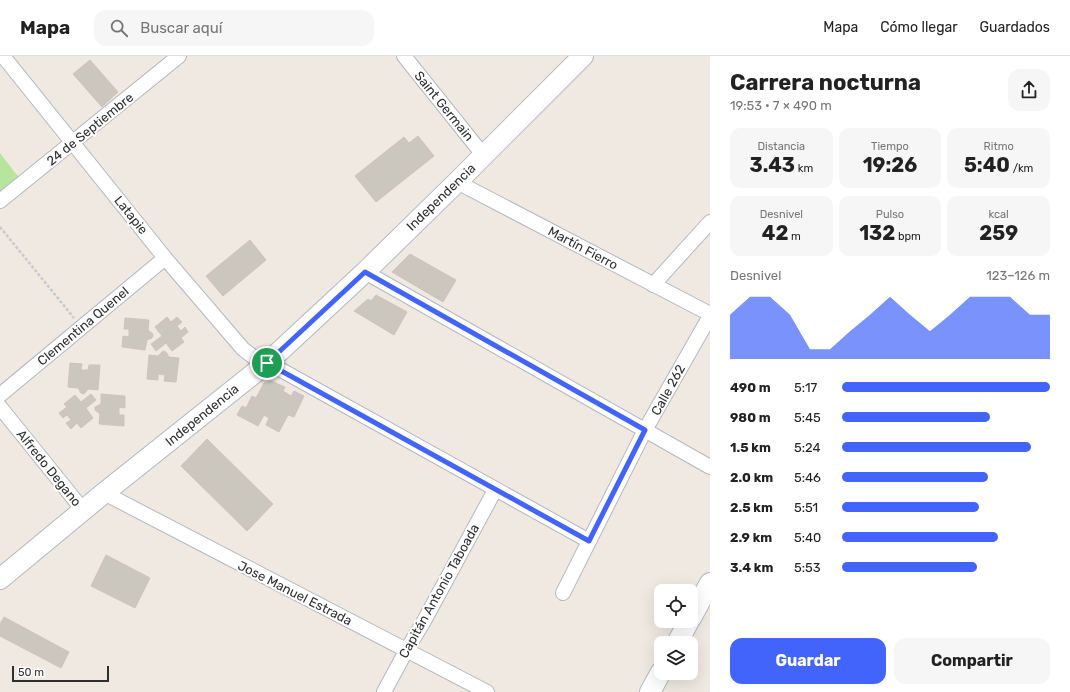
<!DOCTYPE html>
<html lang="es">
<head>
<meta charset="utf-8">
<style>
	:root { --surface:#fff; --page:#f6f6f6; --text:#222; --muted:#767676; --line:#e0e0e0; --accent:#4264fb }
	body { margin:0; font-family:Rubik,sans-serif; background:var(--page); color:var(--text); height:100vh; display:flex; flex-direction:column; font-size:15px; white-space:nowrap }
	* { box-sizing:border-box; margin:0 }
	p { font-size:13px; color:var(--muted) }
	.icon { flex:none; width:22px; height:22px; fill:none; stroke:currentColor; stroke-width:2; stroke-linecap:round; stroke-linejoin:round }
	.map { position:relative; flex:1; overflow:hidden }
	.side { display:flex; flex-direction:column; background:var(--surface); width:360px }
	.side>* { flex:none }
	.controls { position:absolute; left:654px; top:528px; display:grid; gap:8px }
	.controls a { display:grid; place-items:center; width:44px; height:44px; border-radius:8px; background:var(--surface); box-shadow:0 4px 16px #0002; font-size:20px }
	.scale { position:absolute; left:12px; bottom:10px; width:97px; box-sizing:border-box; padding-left:4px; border:2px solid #2e2e2e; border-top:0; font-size:11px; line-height:14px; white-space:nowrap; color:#2e2e2e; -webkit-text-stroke:3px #fff; paint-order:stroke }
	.pin { position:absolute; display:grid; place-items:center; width:34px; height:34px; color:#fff; margin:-17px; border:2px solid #fff; border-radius:50%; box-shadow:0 1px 4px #0007 }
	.round { display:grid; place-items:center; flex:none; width:42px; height:42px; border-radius:12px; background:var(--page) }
	.head { display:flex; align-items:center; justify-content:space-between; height:68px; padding:0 20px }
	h1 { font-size:22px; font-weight:700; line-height:30px }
	.figures { display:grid; grid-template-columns:repeat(3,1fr); gap:6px; height:68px; padding:4px 20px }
	.figures div { display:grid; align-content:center; border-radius:10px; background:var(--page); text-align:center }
	.figures b { font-size:20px; font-weight:700 }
	.figures small { font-size:11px; font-weight:400 }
	.figures p { font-size:11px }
	.chart { height:112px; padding:8px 20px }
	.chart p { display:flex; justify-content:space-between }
	.chart svg { width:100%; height:72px; margin-top:4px; fill:var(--accent); opacity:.7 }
	.action { display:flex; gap:8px; margin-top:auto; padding:8px 20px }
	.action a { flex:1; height:46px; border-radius:12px; background:var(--accent); color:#fff; font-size:16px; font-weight:700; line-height:46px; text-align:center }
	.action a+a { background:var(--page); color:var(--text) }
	ul { padding:0 20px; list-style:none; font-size:13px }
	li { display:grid; grid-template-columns:64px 48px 1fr; align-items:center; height:30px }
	li i { height:10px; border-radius:5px; background:var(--accent) }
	header { display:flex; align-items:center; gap:24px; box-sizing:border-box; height:56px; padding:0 20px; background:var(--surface); border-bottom:1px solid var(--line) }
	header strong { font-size:19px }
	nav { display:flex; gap:22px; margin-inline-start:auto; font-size:14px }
	.search { width:280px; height:36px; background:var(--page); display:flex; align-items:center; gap:10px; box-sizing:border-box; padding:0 14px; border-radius:12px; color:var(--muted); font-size:15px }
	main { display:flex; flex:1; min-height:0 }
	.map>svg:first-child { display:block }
	.green { fill:#b6e59e }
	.building { fill:#cbc7bf; stroke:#cbc5ba }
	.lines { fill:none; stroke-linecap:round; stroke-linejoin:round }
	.street-casing { stroke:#b4b7c1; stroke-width:16 }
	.secondary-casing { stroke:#b4b7c1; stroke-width:22 }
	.path { stroke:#c9c9c9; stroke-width:2.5; stroke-dasharray:3 2; stroke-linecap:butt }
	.street { stroke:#fff; stroke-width:14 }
	.secondary { stroke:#fff; stroke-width:20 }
	.route-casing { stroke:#fff; stroke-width:8 }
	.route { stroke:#4264fb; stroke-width:5 }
	.labels { text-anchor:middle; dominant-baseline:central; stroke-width:4; stroke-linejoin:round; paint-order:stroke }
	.street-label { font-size:13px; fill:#2e2e2e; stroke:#fff }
</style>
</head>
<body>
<header>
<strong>Mapa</strong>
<div class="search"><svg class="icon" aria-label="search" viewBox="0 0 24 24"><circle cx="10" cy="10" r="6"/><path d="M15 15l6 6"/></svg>Buscar aquí</div>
<nav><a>Mapa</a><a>Cómo llegar</a><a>Guardados</a></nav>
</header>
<main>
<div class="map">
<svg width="710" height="636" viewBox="0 0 710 636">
	<rect width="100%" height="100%" fill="#efe9e1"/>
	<path class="green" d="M 0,97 L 23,127 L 0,145 Z"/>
	<path class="building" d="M 90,4 L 118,36 L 102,51 L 73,18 Z
		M 418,80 L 434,100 L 376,146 L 355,120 L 404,81 L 409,87 Z
		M 250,184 L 266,204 L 223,240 L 206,220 Z
		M 410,198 L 456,224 L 443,246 L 392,216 Z
		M 376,239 L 407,256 L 394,279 L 354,255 L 368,243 L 371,245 Z
		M 167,261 L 171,266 L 177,261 L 182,266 L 177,270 L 181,275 L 185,271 L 188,276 L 181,282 L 184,286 L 172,295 L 166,287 L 156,295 L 151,288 L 162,280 L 155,271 Z
		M 125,262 L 149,264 L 148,274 L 153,278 L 152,282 L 147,284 L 145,294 L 122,291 L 123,280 L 129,281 L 129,273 L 124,273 Z
		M 163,295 L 166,296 L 169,301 L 179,302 L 176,326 L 164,325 L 165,319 L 158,318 L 158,324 L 147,323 L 149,299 L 158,300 Z
		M 70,307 L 82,308 L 81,314 L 88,314 L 89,309 L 100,309 L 98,334 L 88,333 L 84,338 L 81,337 L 78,332 L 68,331 Z
		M 271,325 L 285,331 L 283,335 L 291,340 L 294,335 L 304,340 L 294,361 L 288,359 L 279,376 L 266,369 L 269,362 L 264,359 L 258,370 L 237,359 L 242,350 L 246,352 L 252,340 L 256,342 L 264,327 Z
		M 91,338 L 96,344 L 86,352 L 93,362 L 81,372 L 77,367 L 71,373 L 66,367 L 71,364 L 67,359 L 63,362 L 59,357 L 67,351 L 64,348 L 75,339 L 81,346 Z
		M 101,338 L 125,340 L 125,352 L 119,351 L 119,359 L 124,359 L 124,370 L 99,368 L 100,358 L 95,354 L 95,351 L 101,348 Z
		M 207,383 L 273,448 L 247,475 L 181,410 Z
		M 106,499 L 150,522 L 135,552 L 91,530 Z
		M 4,561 L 69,596 L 61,612 L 0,580 L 0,568 Z"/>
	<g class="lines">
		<g class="street-casing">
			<path id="street" d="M 3,0 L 165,202 L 243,293 L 252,300 L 283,315 L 589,485
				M 404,0 L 484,100
				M 457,126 L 710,258
				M 0,145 L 179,0
				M 365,216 L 710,411
				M 653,229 L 710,166
				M 0,339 L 165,202
				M 0,351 L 83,454
				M 104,437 L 487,636
				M 563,537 L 645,374 L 710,260
				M 384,636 L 406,595 L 424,565 L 495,434"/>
		</g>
		<g class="secondary-casing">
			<path id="secondary" d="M 0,523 L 104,437 L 267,307 L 365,216 L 457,126 L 583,0
				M 691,562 L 710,527
				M 677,587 L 689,565
				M 650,636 L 661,616"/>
		</g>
		<path class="path" d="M 0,171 L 74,262"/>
		<use href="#street" class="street"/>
		<use href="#secondary" class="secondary"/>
	</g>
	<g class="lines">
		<g class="route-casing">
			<path id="route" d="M 365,216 L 645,374 L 589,485 L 267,307 Z"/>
		</g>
		<use href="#route" class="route"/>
	</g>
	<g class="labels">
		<g class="street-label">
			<text transform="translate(444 50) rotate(51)">Saint Germain</text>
			<text transform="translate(90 73) rotate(-39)">24 de Septiembre</text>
			<text transform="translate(441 141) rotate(-44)">Independencia</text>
			<text transform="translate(131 159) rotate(51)">Latapie</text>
			<text transform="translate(583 192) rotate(28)">Martín Fierro</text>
			<text transform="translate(83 270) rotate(-40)">Clementina Quenel</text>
			<text transform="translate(668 334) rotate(-61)">Calle 262</text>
			<text transform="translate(202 359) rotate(-39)">Independencia</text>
			<text transform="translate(49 412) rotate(51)">Alfredo Degano</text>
			<text transform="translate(439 535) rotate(-61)">Capitán Antonio Taboada</text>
			<text transform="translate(295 537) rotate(27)">Jose Manuel Estrada</text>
		</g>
	</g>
</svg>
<div class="controls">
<a><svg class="icon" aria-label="locate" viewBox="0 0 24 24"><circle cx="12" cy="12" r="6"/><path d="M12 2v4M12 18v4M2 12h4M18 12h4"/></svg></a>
<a><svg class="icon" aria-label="layers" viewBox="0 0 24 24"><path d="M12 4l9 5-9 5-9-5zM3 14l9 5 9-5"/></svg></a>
</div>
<div class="scale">50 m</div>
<div class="pin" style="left:267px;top:307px;background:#1e9e55"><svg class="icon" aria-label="arrive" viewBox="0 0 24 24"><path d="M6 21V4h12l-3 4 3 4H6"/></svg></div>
</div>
<section class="side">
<div class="head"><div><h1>Carrera nocturna</h1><p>19:53 · 7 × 490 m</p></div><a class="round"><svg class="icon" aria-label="share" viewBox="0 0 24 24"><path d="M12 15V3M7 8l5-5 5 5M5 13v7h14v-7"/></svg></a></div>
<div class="figures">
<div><p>Distancia</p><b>3.43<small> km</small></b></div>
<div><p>Tiempo</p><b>19:26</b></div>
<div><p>Ritmo</p><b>5:40<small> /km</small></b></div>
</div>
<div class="figures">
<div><p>Desnivel</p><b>42<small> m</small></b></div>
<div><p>Pulso</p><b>132<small> bpm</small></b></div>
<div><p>kcal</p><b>259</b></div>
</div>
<div class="chart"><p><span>Desnivel</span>123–126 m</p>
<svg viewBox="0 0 160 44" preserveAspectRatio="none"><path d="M0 44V17L10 6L20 6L30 17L40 38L50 38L60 27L70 17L80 6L90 17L100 27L110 17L120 6L130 6L140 6L150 17L160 17V44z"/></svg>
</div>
<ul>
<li><b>490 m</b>5:17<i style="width:100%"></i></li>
<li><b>980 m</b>5:45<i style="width:71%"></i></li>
<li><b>1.5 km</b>5:24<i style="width:91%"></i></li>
<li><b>2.0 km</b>5:46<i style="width:70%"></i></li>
<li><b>2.5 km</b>5:51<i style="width:66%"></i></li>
<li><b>2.9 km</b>5:40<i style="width:75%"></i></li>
<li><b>3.4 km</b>5:53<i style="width:65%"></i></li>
</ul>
<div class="action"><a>Guardar</a><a>Compartir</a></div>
</section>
</main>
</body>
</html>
